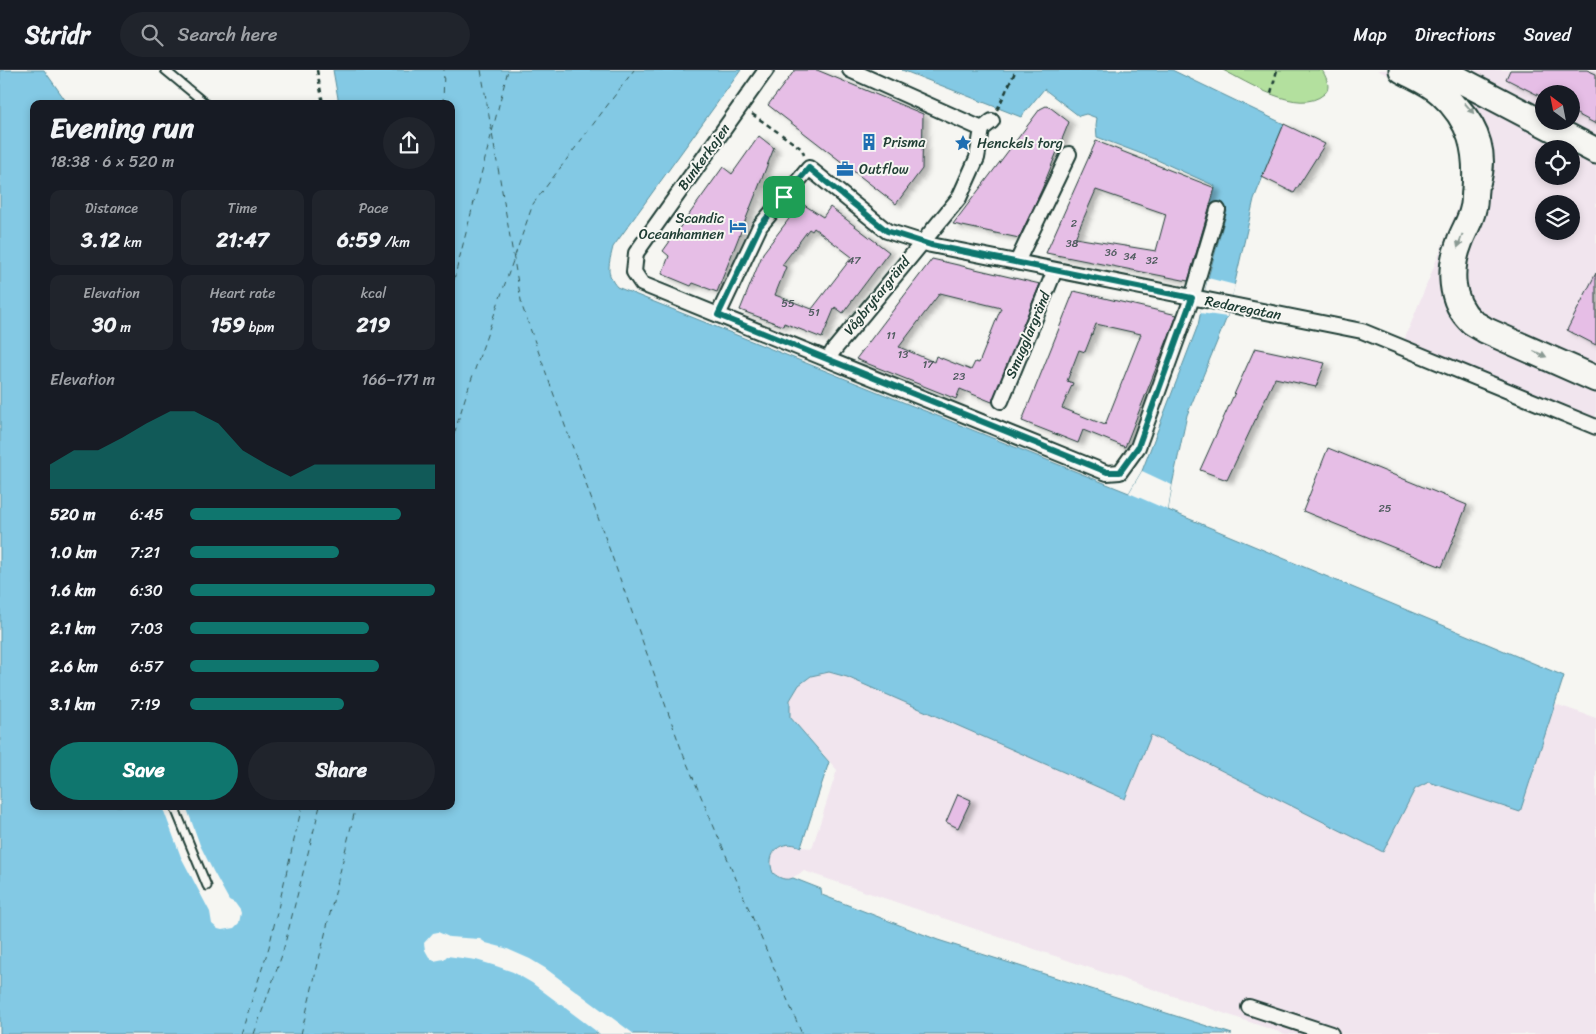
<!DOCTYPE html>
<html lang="en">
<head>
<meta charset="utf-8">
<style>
	:root { --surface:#171b24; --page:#20242c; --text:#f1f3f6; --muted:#9ea1a6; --line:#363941; --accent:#0f766e }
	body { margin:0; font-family:Sriracha,sans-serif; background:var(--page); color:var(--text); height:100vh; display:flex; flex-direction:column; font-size:19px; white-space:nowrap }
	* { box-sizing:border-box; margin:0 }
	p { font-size:16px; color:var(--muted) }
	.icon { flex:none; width:28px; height:28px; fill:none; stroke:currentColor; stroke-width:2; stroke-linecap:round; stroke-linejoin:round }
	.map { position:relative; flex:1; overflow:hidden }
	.side { position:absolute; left:30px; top:30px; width:425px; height:710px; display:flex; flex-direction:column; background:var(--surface); border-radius:10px; box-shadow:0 2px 8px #0003 }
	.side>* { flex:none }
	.needle { width:32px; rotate:328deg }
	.tools { position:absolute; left:1535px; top:15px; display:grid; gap:10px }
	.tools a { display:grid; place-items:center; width:45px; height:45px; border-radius:50%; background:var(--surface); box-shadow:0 2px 8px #0003; font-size:25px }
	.pin { position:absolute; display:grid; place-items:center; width:42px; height:42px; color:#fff; margin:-21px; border-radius:10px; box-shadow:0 2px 8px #0006 }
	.round { display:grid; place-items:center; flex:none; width:52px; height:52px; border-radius:26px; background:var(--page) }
	.head { display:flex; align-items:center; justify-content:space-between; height:85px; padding:0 20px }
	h1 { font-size:28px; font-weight:700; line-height:38px }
	.figures { display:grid; grid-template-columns:repeat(3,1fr); gap:8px; height:85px; padding:5px 20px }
	.figures div { display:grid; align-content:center; border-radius:10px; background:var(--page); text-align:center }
	.figures b { font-size:21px; font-weight:700 }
	.figures small { font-size:14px; font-weight:400 }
	.figures p { font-size:14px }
	.chart { height:140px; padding:10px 20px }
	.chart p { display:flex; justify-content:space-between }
	.chart svg { width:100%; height:90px; margin-top:5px; fill:var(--accent); opacity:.7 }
	.button { display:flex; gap:10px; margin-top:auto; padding:10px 20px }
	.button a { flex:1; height:58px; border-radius:30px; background:var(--accent); color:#fff; font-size:20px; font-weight:700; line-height:58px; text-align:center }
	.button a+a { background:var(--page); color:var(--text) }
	ul { padding:0 20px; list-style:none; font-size:16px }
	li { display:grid; grid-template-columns:80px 60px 1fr; align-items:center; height:38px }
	li i { height:12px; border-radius:6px; background:var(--accent) }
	header { display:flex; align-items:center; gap:30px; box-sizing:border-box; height:70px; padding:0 25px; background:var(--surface); border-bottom:1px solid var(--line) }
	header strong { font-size:24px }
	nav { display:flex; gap:28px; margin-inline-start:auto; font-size:18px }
	.search { width:350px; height:45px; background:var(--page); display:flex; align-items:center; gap:12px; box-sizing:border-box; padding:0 18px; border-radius:28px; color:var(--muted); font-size:19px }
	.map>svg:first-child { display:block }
	.built { fill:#f1e5ee; fill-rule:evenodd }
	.green { fill:#b3e09e; stroke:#698e69 }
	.water { fill:#83c9e4; stroke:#5b919e }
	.pier { fill:#f6f6f2 }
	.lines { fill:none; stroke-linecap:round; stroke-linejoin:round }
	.ferry { stroke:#335957; stroke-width:1; stroke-dasharray:6 5; stroke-linecap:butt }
	.building { fill:#e6bee6; stroke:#1f3d34; fill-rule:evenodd; filter:url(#shadow) }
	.lane-casing { stroke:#1f3d34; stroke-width:11 }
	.street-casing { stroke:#1f3d34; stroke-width:18 }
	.highway-casing { stroke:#1f3d34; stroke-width:29 }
	.path { stroke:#1f3d34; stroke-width:2.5; stroke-dasharray:5 4; stroke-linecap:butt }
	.lane { stroke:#f6f6f2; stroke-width:7 }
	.street { stroke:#f6f6f2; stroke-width:14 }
	.highway { stroke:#f6f6f2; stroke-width:25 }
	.oneway { fill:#8a9a93 }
	.route-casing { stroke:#fff; stroke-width:10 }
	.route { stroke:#0f766e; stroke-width:6 }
	.labels { text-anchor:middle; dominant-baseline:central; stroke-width:4; stroke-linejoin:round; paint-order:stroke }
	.number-label { font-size:11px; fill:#515d60 }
	.poi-label { font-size:14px; fill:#1f3d34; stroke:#f6f6f2; text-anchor:start }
	.street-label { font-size:14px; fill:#1f3d34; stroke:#f6f6f2 }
</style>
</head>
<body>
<header>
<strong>Stridr</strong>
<div class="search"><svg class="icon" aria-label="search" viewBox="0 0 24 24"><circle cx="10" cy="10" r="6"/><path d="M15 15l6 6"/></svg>Search here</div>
<nav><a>Map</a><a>Directions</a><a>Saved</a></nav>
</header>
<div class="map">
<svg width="1596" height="964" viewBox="0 0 1596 964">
	<defs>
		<filter id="shadow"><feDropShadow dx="5.5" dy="3" stdDeviation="2.5" flood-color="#0004"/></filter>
	</defs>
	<rect width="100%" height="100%" fill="#f6f6f2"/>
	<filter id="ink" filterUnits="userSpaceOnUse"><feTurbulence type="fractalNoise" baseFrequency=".02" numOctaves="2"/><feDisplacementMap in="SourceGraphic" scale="10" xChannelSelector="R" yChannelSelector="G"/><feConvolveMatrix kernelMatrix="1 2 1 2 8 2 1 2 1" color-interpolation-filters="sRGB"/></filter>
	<g filter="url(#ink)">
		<path class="built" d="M 1377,0 L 1596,0 L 1596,354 L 1403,273 L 1462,127 L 1466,103 L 1461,74 L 1447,46 L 1425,23 ZM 1544,24 L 1571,24 L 1571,51 L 1544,51 ZM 1544,79 L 1571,79 L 1571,106 L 1544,106 ZM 1544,134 L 1571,134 L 1571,161 L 1544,161 Z
			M 829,602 L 847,607 L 1125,729 L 1151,665 L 1383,782 L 1415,719 L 1429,712 L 1520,742 L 1555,634 L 1596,648 L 1596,964 L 1285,964 L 804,801 L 788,810 L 782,809 L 773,803 L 771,798 L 770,792 L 773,784 L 777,778 L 782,775 L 794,774 L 801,777 L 812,778 L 837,700 L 790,647 L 790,631 L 799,615 L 811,606 Z"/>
		<path class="green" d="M 1223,0 L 1322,0 C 1326,7 1332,18 1324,24 C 1299,46 1247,12 1223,0 Z"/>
		<path class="water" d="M 0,0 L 44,0 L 68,34 L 34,34 L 34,736 L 451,736 L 451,34 L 339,34 L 333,0 L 741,0 L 613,177 C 609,194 605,203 617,217 L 1129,423 L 1142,401 L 1198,255 L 1208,208 L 1227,141 L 1211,134 L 1215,116 L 1155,89 L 1097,67 L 1096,55 L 1097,48 L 1086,44 L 1079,46 L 1044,19 L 1021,47 L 902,0 L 1172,0 L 1284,54 L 1254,129 L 1227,247 L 1187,345 L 1172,415 L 1168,440 L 1564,606 L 1520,742 L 1429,712 L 1415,719 L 1383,782 L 1151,665 L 1125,729 L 847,607 L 829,602 L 811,606 L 799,615 L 790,630 L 790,647 L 829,692 L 801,777 C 781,768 765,783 773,803 C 779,808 785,811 793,808 L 821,819 L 822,825 L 938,870 L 1232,964 L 0,964 Z"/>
		<path class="pier" d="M 1208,208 L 1235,215 L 1227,247 L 1200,243 Z
			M 1142,401 L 1172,415 L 1168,440 L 1129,423 Z
			M 162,736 L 186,736 L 200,775 L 213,801 L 229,830 L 235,833 L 240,840 L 241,843 L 239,853 L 234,858 L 222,860 L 218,859 L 212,854 L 210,842 L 181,787 Z
			M 438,862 L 449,867 L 480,869 L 486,873 L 505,878 L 530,889 L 545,898 L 634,964 L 600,964 L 532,913 L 513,902 L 496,896 L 476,890 L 447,886 L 444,889 L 434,891 L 429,887 L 425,880 L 424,873 L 433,863 Z"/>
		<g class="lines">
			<path class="ferry" d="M 481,0 L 522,236 L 683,684 L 802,964
				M 443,34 L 444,0
				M 451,221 L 508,0
				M 451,374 L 467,322 L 533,134 L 634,0
				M 241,964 L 269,877 L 302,736
				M 254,964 L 282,885 L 320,736
				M 301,964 L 356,736"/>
		</g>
		<path class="building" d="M 795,0 L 817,0 L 923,44 L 922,99 L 896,134 L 768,35 Z
			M 1510,0 L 1587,0 L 1596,4 L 1596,54 L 1571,41 L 1571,24 L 1544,24 L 1544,28 L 1506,9 Z
			M 1046,36 L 1051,38 L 1069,52 L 1042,119 L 1019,168 L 953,154 L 1040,39 Z
			M 1284,54 L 1325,74 L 1294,123 L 1262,107 Z
			M 759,66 L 774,78 L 717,222 L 693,213 L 691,216 L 662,204 L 669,186 L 663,181 L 723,97 L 732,104 Z
			M 1096,71 L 1215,118 L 1188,211 L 1046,183 ZM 1096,120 L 1166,144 L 1156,181 L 1075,168 Z
			M 801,133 L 823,147 L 830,137 L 889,182 L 843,243 L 835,237 L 822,268 L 784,253 L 783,256 L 740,240 L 763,183 ZM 814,158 L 852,187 L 812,239 L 775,225 L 786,197 L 782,195 L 809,159 L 812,161 Z
			M 932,189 L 1040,214 L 992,332 L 960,319 L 956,329 L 856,289 ZM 940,223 L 1001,238 L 979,293 L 975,292 L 971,300 L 936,286 L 934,292 L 899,277 Z
			M 1596,203 L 1596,275 L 1567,260 Z
			M 1074,221 L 1177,245 L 1125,377 L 1083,360 L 1078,373 L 1022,351 ZM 1096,254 L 1141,264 L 1105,355 L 1062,338 L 1073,313 L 1067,311 L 1079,280 L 1085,282 Z
			M 1255,278 L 1325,293 L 1316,317 L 1275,308 L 1227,410 L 1200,400 Z
			M 1328,378 L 1467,435 L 1442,497 L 1303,441 Z
			M 958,724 L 971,730 L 958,758 L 946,752 Z"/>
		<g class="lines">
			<g class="lane-casing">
				<path id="lane" d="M 165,0 L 206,34
					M 1465,33 C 1486,56 1495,85 1486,115
					M 174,736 L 207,816"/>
			</g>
			<g class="street-casing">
				<path id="street" d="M 766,0 L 636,183 L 634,202 L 642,214 L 1107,403 L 1120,402 L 1138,377 L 1192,228 L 1218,140
					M 850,0 L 982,59 L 992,51
					M 1017,192 L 1069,84
					M 718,245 L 760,156 L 809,98 L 887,161 L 931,175 L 1362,261 L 1596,357
					M 828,290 L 833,281 L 959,128 L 977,88 L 982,59
					M 1001,331 L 1055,200
					M 1249,937 L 1331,964"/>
			</g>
			<g class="highway-casing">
				<path id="highway" d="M 1402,0 C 1415,7 1430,13 1441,23 C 1472,51 1478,81 1475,120 C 1474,126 1475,133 1473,139 C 1471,150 1464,160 1460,171 C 1449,198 1449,231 1472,252 C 1476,255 1481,257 1485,260 L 1596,309
					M 1441,0 L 1596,81"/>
			</g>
			<path class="path" d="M 317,0 L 323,34
				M 1271,23 L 1277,0
				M 997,40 L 1016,0
				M 752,44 L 802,79 L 804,85"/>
			<use href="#lane" class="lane"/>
			<use href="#street" class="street"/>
			<use href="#highway" class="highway"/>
		</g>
		<defs><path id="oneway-solid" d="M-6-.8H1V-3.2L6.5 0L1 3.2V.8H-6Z" transform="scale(1.25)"/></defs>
		<g class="oneway">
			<use href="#oneway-solid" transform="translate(1469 38) rotate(49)"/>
			<use href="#oneway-solid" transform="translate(1460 171) rotate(110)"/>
			<use href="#oneway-solid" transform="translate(1540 284) rotate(24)"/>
		</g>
	</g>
	<g class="lines" filter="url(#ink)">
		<g class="route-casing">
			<path id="route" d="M 809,98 L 887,161 L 931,175 L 1192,228 L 1138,377 L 1120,402 L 1107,402 L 718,245 L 760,156 Z"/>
		</g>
		<use href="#route" class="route"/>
	</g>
	<defs>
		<g id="building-bare" transform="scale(1.35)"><path d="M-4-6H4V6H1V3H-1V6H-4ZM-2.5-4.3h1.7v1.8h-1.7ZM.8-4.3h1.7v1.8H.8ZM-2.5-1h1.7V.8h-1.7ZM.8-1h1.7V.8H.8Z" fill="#1f6fb2" stroke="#f6f6f2" stroke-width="2.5" paint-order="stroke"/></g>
		<g id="sight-bare" transform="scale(1.35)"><path d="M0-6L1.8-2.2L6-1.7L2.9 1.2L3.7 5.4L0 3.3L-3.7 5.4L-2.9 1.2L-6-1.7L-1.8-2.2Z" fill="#1f6fb2" stroke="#f6f6f2" stroke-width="2.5" paint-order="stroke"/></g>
		<g id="office-bare" transform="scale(1.35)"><path d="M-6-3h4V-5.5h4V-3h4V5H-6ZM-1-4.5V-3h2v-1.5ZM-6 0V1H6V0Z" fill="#1f6fb2" stroke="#f6f6f2" stroke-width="2.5" paint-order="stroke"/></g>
		<g id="hotel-bare" transform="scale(1.35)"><path d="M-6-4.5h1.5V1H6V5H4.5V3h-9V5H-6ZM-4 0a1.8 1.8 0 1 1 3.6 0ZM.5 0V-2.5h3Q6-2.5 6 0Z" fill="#1f6fb2" stroke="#f6f6f2" stroke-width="2.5" paint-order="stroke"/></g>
	</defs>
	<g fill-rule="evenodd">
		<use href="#building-bare" x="869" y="72"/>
		<use href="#sight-bare" x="963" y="73"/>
		<use href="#office-bare" x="845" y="99"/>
		<use href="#hotel-bare" x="738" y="156"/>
	</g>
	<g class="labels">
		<g class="number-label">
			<text x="1074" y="153">2</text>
			<text x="1072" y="173">38</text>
			<text x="1111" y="182">36</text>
			<text x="1130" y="186">34</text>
			<text x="854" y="190">47</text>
			<text x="1152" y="190">32</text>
			<text x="788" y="233">55</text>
			<text x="814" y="242">51</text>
			<text x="891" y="265">11</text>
			<text x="903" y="284">13</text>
			<text x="928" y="294">17</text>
			<text x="959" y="306">23</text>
			<text x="1385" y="438">25</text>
		</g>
		<g class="poi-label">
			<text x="883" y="72">Prisma</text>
			<text x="977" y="73">Henckels torg</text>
			<text x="859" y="99">Outflow</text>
			<text x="724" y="148" text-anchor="end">Scandic<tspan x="724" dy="16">Oceanhamnen</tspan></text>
		</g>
		<g class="street-label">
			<text transform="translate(704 87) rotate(-54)">Bunkerkajen</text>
			<text transform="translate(877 226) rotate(-51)">Vågbrytargränd</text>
			<text transform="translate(1243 238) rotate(11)">Redaregatan</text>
			<text transform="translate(1028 265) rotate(-67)">Smugglargränd</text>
		</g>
	</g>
</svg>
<div class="tools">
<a><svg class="needle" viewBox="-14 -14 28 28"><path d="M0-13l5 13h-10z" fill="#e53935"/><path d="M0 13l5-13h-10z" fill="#9ea1a6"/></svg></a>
<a><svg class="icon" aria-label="locate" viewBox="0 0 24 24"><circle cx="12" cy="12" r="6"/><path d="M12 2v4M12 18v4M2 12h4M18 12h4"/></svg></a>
<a><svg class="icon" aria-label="layers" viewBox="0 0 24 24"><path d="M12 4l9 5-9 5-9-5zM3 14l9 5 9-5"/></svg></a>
</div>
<div class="pin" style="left:784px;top:127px;background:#1e9e55"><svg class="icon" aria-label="arrive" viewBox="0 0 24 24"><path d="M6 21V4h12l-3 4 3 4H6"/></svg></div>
<section class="side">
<div class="head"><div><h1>Evening run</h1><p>18:38 · 6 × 520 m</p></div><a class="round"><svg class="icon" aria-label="share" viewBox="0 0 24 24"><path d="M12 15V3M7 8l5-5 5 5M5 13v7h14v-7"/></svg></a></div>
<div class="figures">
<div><p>Distance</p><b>3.12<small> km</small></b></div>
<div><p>Time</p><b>21:47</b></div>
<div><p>Pace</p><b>6:59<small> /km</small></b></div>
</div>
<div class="figures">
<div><p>Elevation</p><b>30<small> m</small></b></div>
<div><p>Heart rate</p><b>159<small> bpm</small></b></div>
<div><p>kcal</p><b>219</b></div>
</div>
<div class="chart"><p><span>Elevation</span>166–171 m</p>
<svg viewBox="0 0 160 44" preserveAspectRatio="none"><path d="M0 44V32L10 25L20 25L30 19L40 12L50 6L60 6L70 12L80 25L90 32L100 38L110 32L120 32L130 32L140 32L150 32L160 32V44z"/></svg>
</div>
<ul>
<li><b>520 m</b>6:45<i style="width:86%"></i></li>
<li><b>1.0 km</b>7:21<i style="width:61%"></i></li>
<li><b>1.6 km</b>6:30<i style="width:100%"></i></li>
<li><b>2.1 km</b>7:03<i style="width:73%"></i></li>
<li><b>2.6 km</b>6:57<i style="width:77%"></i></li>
<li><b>3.1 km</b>7:19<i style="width:63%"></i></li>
</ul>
<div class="button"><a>Save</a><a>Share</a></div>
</section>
</div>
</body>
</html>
